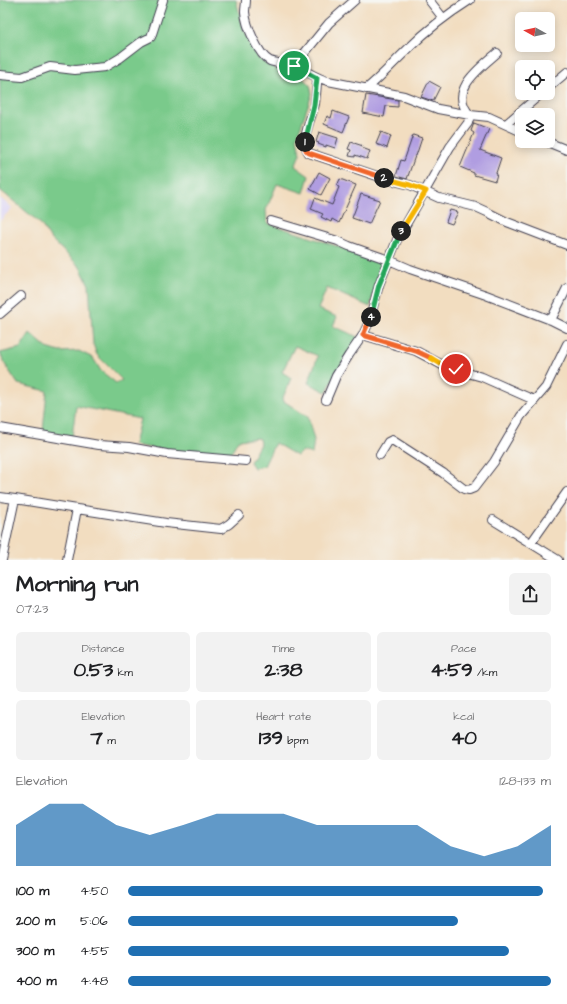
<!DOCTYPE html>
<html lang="en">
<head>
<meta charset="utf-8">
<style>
	:root { --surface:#fff; --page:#f2f2f2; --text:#202124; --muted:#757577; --accent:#1f6fb2 }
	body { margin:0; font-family:"Architects Daughter",sans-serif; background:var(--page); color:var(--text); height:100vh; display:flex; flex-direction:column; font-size:15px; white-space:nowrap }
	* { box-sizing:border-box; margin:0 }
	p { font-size:13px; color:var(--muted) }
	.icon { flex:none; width:22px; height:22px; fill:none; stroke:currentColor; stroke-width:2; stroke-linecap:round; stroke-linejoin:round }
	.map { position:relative; height:560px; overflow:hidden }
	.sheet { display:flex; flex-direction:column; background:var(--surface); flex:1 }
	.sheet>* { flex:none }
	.needle { width:26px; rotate:278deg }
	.tools { position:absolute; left:515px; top:12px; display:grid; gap:8px }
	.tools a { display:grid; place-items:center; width:40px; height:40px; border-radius:6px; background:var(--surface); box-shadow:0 2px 10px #0003; font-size:20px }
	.pin { position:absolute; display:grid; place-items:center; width:34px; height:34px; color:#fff; margin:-17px; border:2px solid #fff; border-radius:50%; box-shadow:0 1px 4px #0007 }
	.km { position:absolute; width:20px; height:20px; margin:-10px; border-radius:50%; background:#222; color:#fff; font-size:11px; line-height:20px; text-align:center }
	.round { display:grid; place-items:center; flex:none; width:42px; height:42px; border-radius:6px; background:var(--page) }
	.summary { display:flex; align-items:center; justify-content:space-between; height:68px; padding:0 16px }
	h1 { font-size:22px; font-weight:800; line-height:30px }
	.stats { display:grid; grid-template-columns:repeat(3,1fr); gap:6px; height:68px; padding:4px 16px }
	.stats div { display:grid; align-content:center; border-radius:6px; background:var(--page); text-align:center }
	.stats b { font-size:20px; font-weight:800 }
	.stats small { font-size:11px; font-weight:400 }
	.stats p { font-size:11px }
	.chart { height:112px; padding:8px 16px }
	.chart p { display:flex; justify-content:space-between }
	.chart svg { width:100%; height:72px; margin-top:4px; fill:var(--accent); opacity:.7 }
	ul { padding:0 16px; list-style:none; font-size:13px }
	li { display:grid; grid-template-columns:64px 48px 1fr; align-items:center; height:30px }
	li i { height:10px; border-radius:5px; background:var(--accent) }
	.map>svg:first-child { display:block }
	.built { fill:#ddd5f6 }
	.green { fill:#7aca8b; stroke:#4e7663 }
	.building { fill:#b09de1 }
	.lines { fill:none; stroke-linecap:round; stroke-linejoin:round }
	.minor-casing { stroke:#413e4f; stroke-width:10 }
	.minor { stroke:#fff; stroke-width:8 }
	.split-1-casing { stroke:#fff; stroke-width:8 }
	.split-2-casing { stroke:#fff; stroke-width:8 }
	.split-3-casing { stroke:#fff; stroke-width:8 }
	.split-4-casing { stroke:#fff; stroke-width:8 }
	.split-5-casing { stroke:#fff; stroke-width:8 }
	.split-6-casing { stroke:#fff; stroke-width:8 }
	.split-1 { stroke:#22a559; stroke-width:5 }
	.split-2 { stroke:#f0652b; stroke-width:5 }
	.split-3 { stroke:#f5b400; stroke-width:5 }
	.split-4 { stroke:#22a559; stroke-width:5 }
	.split-5 { stroke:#f0652b; stroke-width:5 }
	.split-6 { stroke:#f5b400; stroke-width:5 }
</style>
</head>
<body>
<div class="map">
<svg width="567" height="560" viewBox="0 0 567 560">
	<rect width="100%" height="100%" fill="#f6f6f2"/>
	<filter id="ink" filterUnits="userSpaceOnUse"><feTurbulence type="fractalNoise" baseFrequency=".025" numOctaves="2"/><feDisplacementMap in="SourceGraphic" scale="8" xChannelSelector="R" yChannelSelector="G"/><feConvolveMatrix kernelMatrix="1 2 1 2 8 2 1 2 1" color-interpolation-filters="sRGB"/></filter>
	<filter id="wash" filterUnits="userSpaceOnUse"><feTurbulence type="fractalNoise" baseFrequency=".012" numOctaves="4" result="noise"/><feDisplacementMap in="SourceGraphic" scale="16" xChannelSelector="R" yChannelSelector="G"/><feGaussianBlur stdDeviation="0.9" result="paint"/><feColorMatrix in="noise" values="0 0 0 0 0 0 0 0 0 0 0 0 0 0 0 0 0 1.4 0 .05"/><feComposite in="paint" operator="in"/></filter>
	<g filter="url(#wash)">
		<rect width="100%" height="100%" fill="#f2ddc0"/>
		<path class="built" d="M 0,198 L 12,208 L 0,221 Z"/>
		<path class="green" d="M 0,0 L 236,0 L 244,30 L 259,59 L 276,69 L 300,76 L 310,85 L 312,94 L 297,137 L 300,154 L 295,166 L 309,176 L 304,193 L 277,184 L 266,210 L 267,223 L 382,261 L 370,307 L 327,288 L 318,309 L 337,317 L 333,326 L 358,337 L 326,392 L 308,383 L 318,356 L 295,346 L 282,372 L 291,378 L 282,400 L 308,417 L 314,440 L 312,454 L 302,451 L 297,456 L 275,443 L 264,466 L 254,468 L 250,462 L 260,444 L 259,438 L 238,440 L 229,456 L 179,453 L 134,445 L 140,419 L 76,406 L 72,437 L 43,431 L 47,391 L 18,384 L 6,366 L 0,353 L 20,348 L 30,333 L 47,348 L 60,352 L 79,351 L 93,358 L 101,371 L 116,383 L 122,380 L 97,355 L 93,344 L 89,285 L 80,267 L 50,238 L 40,223 L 0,190 Z"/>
		<g id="blocks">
			<path class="building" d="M 429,81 L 440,87 L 433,101 L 421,97 Z
				M 366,95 L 398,100 L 398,107 L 386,106 L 384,117 L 363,113 Z
				M 333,111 L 349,117 L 343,132 L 324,124 L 327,116 L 331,118 Z
				M 474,123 L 489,129 L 480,150 L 501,158 L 496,173 L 497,174 L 495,181 L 474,175 L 474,173 L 460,167 L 474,133 L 471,131 Z
				M 319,132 L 338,138 L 335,148 L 326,145 L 326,147 L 318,144 L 319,143 L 316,142 Z
				M 381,132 L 391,136 L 387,148 L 376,144 Z
				M 413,135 L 422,138 L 416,156 L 415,156 L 407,179 L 396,176 L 401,160 L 404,161 Z
				M 351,142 L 363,146 L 362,148 L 370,151 L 367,159 L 355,155 L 355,157 L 349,156 L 351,150 L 348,149 Z
				M 319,172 L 330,178 L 321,195 L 310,189 Z
				M 340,179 L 356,185 L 339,223 L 332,219 L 331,222 L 321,217 L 323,214 L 311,209 L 315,198 L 332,205 L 339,187 L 337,186 Z
				M 361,194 L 380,200 L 369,224 L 352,218 Z
				M 450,210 L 458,212 L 452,224 L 446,222 Z"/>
		</g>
	</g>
	<g filter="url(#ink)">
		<use href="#blocks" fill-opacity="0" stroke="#413e4f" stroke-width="1"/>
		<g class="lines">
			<g class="minor-casing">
				<path id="minor" d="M 246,0 C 246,4 245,8 245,12 C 246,25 258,55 270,61 C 278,64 287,63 294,66 C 306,70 315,78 328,81 L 404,96 L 438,109 L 470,115 L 489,117 L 522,132
					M 429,0 L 443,18
					M 294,66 L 329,23 L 355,0
					M 0,75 L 22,77 L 50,67 L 75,70 L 105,67 L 120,58 L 141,42 L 151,37 L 163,0
					M 317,78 C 317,87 316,95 315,104 C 312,117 299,141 309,153 L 386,179 L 410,185 L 439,198 L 476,207 L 487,212 L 507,222 L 567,245
					M 548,88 L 567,72
					M 366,89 C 382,76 394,62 409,48 C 427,30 448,14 470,0
					M 506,124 L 542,93
					M 545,141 L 567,150
					M 271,221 L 338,241 L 349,246 L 389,260 L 410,269 L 486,295 L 551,320
					M 567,288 L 551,320 L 567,328
					M 0,314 L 21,296
					M 363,335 L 416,351 L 446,367 L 482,377 L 534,400
					M 326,400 L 336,376 L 349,355 L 363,335 L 369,322 L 379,285 L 397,240 L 450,147 L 468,123 L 470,115 C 447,91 480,68 497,53
					M 0,428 L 99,445 L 129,447 L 167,454 L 246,461
					M 380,455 L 388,442 L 392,440 L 443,473 L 464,489 L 469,490 L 474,488 L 494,462 L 521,416 L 546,387 L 567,344
					M 0,497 L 15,499 L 2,560
					M 15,499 L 77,509
					M 493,520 L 558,560
					M 531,543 L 567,492
					M 67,560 L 77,509 L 166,523 L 221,529 L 229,524 L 239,515"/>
			</g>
			<use href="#minor" class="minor"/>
		</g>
	</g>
	<g class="lines" filter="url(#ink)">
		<g class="split-1-casing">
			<path id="split-1" d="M 294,66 L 317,78 L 314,105 L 305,142"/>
		</g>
		<g class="split-2-casing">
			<path id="split-2" d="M 305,142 L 306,150 L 309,153 L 384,178"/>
		</g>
		<g class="split-3-casing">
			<path id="split-3" d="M 384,178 L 410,185 L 426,191 L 401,231"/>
		</g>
		<g class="split-4-casing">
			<path id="split-4" d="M 371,317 L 379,285 L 401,231"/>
		</g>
		<g class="split-5-casing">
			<path id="split-5" d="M 371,317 L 363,335 L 416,351 L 431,358"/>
		</g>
		<g class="split-6-casing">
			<path id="split-6" d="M 431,358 L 446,367 L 456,369"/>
		</g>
		<use href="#split-1" class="split-1"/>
		<use href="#split-2" class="split-2"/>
		<use href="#split-3" class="split-3"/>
		<use href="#split-4" class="split-4"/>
		<use href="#split-5" class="split-5"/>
		<use href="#split-6" class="split-6"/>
	</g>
</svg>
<div class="tools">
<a><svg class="needle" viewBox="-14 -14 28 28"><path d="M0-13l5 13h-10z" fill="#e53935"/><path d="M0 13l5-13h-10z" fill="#757577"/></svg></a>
<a><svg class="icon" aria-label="locate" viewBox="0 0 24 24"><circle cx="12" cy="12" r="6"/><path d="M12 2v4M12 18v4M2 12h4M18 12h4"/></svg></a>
<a><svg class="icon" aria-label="layers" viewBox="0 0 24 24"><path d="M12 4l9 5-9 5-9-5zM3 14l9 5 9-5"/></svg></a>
</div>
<div class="pin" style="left:294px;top:66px;background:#1e9e55"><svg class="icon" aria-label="arrive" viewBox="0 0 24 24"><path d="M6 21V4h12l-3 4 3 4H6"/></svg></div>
<div class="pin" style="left:456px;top:369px;background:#d93025"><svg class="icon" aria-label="check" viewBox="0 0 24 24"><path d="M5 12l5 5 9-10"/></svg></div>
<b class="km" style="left:305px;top:142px">1</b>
<b class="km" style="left:384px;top:178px">2</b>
<b class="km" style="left:401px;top:231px">3</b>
<b class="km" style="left:371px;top:317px">4</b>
</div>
<section class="sheet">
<div class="summary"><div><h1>Morning run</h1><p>07:23</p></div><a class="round"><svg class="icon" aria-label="share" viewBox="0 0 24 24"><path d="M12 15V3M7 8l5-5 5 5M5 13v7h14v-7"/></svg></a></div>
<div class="stats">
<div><p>Distance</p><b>0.53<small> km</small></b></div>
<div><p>Time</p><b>2:38</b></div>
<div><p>Pace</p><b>4:59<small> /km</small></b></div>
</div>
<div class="stats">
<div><p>Elevation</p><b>7<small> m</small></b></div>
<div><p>Heart rate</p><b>139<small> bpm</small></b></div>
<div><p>kcal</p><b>40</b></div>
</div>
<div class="chart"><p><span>Elevation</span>128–133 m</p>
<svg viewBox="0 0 160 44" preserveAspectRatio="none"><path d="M0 44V19L10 6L20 6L30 19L40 25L50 19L60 12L70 12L80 12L90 19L100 19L110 19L120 19L130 32L140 38L150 32L160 19V44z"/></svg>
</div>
<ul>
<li><b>100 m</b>4:50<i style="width:98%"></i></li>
<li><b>200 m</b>5:06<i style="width:78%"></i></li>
<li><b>300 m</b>4:55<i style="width:90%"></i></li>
<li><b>400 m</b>4:48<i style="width:100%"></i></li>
</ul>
</section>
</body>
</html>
